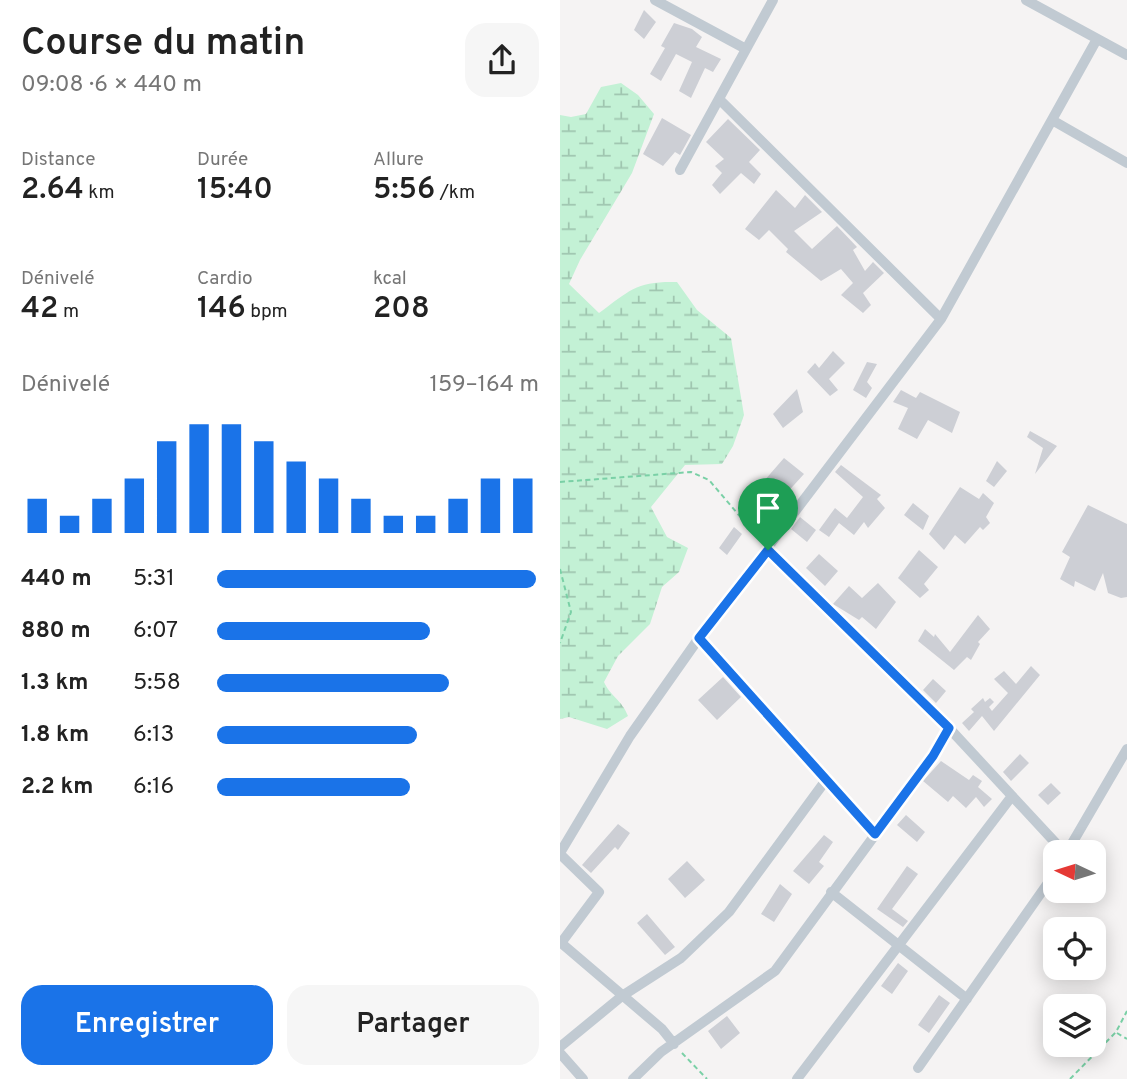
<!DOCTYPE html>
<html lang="fr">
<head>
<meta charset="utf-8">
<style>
	:root { --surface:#fff; --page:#f6f6f6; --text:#222; --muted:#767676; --accent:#1a73e8 }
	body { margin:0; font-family:Overpass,sans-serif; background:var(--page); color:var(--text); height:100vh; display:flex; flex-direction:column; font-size:26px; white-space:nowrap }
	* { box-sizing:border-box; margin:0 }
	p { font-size:23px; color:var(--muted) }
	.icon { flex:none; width:38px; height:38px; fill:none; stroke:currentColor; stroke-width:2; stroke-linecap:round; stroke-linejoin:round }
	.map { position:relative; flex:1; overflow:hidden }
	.side { display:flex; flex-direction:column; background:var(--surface); width:560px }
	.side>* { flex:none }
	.needle { width:46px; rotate:274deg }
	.buttons { position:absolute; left:483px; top:840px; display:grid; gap:14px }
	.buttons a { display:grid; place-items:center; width:63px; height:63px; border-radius:14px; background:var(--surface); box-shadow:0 4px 18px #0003; font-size:35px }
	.pin { position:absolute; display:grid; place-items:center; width:60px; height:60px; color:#fff; margin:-72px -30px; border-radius:50% 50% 50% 0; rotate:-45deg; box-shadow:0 0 7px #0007 }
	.pin .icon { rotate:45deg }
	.round { display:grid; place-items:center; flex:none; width:74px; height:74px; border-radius:21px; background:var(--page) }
	.head { display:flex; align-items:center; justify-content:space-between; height:119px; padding:0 21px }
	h1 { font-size:38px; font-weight:600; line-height:52px }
	.stats { display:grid; grid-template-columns:repeat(3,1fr); gap:10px; height:119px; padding:7px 21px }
	.stats div { display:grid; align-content:center }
	.stats b { font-size:30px; font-weight:600 }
	.stats small { font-size:19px; font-weight:400 }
	.stats p { font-size:19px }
	.chart { height:196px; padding:14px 21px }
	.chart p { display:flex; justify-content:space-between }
	.chart svg { width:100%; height:126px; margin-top:7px; stroke:var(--accent); stroke-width:6 }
	.primary-button { display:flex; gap:14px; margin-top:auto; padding:14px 21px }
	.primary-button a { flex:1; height:80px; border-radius:21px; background:var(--accent); color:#fff; font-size:28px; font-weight:600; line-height:80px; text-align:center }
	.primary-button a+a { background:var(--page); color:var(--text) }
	ul { padding:0 21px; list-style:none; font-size:23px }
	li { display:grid; grid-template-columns:112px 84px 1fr; align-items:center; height:52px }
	li i { height:18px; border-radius:9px; background:var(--accent) }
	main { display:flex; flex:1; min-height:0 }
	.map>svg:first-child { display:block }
	.wetland { fill:url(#wetland-marsh) }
	.building { fill:#cdcfd5 }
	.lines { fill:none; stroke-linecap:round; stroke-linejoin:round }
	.path { stroke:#7ad0a6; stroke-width:2; stroke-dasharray:5 3.5; stroke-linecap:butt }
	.minor { stroke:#c1cad2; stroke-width:10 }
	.route-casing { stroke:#fff; stroke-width:14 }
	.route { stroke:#1a73e8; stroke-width:9 }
</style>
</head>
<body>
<main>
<section class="side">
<div class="head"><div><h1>Course du matin</h1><p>09:08 · 6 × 440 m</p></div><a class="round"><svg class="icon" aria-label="share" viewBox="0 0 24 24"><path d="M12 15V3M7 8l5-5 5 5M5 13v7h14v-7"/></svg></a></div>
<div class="stats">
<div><p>Distance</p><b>2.64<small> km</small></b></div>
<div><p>Durée</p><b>15:40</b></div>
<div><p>Allure</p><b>5:56<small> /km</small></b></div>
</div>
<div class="stats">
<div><p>Dénivelé</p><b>42<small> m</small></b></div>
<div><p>Cardio</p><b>146<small> bpm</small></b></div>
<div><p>kcal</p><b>208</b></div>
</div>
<div class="chart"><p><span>Dénivelé</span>159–164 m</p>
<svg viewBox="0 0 160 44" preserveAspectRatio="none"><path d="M5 44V32M15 44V38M25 44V32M35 44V25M45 44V12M55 44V6M65 44V6M75 44V12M85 44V19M95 44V25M105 44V32M115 44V38M125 44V38M135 44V32M145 44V25M155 44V25"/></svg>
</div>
<ul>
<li><b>440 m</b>5:31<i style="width:99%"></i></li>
<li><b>880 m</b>6:07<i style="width:66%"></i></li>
<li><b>1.3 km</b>5:58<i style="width:72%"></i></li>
<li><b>1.8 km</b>6:13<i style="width:62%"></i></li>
<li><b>2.2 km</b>6:16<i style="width:60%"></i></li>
</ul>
<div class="primary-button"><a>Enregistrer</a><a>Partager</a></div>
</section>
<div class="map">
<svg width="567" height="1079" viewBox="0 0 567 1079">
	<defs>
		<pattern id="wetland-marsh" width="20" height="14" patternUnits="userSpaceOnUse" patternTransform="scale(1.75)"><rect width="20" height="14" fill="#c3f1d5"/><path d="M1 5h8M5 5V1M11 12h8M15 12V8" fill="none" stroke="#a0c6b0"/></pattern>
	</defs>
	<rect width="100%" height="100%" fill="#f5f3f3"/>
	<path class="wetland" d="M 61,83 L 78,95 L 94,114 L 72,173 L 20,260 L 9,284 L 39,313 C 70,290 77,281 117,282 L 137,310 L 171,338 L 184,415 L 173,446 L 162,464 L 125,465 L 91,507 L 107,537 L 128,548 L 119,572 L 102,587 L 90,624 L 58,656 L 44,682 C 50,696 62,700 68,716 L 47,729 L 9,717 L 0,719 L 0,115 L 11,117 L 26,114 L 41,87 Z"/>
	<path class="building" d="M 84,10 L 96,22 L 84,39 L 74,30 Z
		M 114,23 L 132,29 L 142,37 L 136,47 L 161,59 L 153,72 L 145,68 L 131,98 L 119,91 L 132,62 L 116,54 L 101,81 L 90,74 L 105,48 L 101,46 Z
		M 102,118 L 131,135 L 120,155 L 115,152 L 103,166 L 83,154 Z
		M 168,119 L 200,150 L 189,162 L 201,174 L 194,184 L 181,173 L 160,194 L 152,185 L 162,173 L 155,166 L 164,159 L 146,142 Z
		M 216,190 L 235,208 L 245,195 L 262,212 L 234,231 L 252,249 L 277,226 L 297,247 L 293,250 L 305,271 L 313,262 L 324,273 L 303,293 L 311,305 L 303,313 L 281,295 L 293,283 L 281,269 L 261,281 L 226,252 L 228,249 L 209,230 L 199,240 L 185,229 Z
		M 273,351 L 285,363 L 269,379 L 278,390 L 270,396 L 247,372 L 255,363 L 259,368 Z
		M 307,362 L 317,364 L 307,382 L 312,388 L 306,398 L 293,390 Z
		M 237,389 L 243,412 L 223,428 L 213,414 Z
		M 341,390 L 356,398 L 360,392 L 400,412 L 392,433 L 368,420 L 357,439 L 338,429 L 348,408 L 333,402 Z
		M 470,431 L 497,446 L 475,474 L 483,448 L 467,437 Z
		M 224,458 L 244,474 L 224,496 L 218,491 L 196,518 L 182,506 Z
		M 437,461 L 447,471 L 434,487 L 426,481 Z
		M 281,465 L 321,495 L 317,499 L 325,508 L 308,528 L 304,522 L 294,535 L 279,523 L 269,537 L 259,530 L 275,508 L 287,518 L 303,497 L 275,472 Z
		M 400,487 L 419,499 L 423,493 L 434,503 L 426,517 L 430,523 L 423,530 L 420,527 L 405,544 L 395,535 L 384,550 L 369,534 Z
		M 353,503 L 369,516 L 363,530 L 344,515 Z
		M 528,505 L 567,524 L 567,597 L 561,598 L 548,593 L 543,573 L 535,591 L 515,581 L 514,587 L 500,579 L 510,557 L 502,552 Z
		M 240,517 L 256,530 L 247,542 L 231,529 Z
		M 174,527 L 182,534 L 167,555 L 159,548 Z
		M 359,550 L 378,567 L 364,584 L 369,590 L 360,598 L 338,578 Z
		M 259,554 L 278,571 L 265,586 L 246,568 Z
		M 318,583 L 336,602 L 316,629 L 302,617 L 299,620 L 273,604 L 289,586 L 302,598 Z
		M 418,615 L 430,629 L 418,642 L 420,644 L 411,660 L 407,657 L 394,670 L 358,641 L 365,629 L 374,637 L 375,634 L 390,652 Z
		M 471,666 L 480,675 L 434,731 L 422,716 L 409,731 L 402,723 L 414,712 L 411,709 L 423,698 L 425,702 L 430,698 L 434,702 L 429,707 L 432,711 L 448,693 L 434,679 L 444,671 L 456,684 Z
		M 163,677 L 181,697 L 157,720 L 138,700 Z
		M 373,679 L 386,691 L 376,703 L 363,690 Z
		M 460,754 L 469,763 L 451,781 L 443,772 Z
		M 381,761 L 409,780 L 413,775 L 422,781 L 418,787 L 432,799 L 424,807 L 416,797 L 406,808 L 393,796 L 388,802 L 363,781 Z
		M 491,783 L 501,793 L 488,805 L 478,795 Z
		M 346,815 L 365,832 L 357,842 L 337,825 Z
		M 58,824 L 70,833 L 58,850 L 55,847 L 31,873 L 22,865 Z
		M 264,835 L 273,842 L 259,862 L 264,866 L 249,884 L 233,871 Z
		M 127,861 L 145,880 L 125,898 L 108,879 Z
		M 347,866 L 358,874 L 332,909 L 348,921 L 343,927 L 317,909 Z
		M 220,884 L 232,894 L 214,922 L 201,914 Z
		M 87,914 L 115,947 L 105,955 L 77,923 Z
		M 338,963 L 348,971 L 332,994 L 321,986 Z
		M 379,995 L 390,1003 L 369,1033 L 358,1025 Z
		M 167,1016 L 180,1033 L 161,1049 L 148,1031 Z"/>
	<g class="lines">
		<path class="path" d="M 0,482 L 131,472 L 149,480 L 200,540
			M 0,569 L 11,612 L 0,643
			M 557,1033 L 567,1039
			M 122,1053 L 147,1079
			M 510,1079 L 556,1032 L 567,1011"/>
		<path class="minor" d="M 95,0 L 186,49
			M 466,0 L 567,55
			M 159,99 L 381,319
			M 492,120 L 567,163
			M 120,170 L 213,0
			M 207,550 L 389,728 L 504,852
			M 139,638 L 315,834
			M 507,852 L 567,749
			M 0,853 L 70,736 L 139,638 L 381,319 L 537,39
			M 0,854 L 39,892 L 1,943
			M 271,892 L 407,999
			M 0,942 L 102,1029 L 114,1044
			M 0,1047 L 62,996 L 121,958 L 169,912 L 266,780
			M 0,1053 L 23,1079
			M 358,1068 L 495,873
			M 73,1079 L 101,1052 L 215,971 L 373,756 L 389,728
			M 237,1079 L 452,796"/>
	</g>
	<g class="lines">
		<g class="route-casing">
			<path id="route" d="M 208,550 L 389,728 L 373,756 L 315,834 L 139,638 Z"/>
		</g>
		<use href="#route" class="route"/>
	</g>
</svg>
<div class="buttons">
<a><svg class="needle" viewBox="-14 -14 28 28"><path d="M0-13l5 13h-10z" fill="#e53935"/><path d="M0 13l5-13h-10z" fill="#767676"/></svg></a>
<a><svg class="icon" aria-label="locate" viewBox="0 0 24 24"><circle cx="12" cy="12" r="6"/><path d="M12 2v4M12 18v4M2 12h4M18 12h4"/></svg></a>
<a><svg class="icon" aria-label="layers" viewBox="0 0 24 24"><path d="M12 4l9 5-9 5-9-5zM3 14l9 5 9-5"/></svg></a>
</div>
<div class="pin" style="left:208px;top:550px;background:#1e9e55"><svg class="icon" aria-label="arrive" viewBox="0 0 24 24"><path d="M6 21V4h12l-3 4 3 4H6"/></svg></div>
</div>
</main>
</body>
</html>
